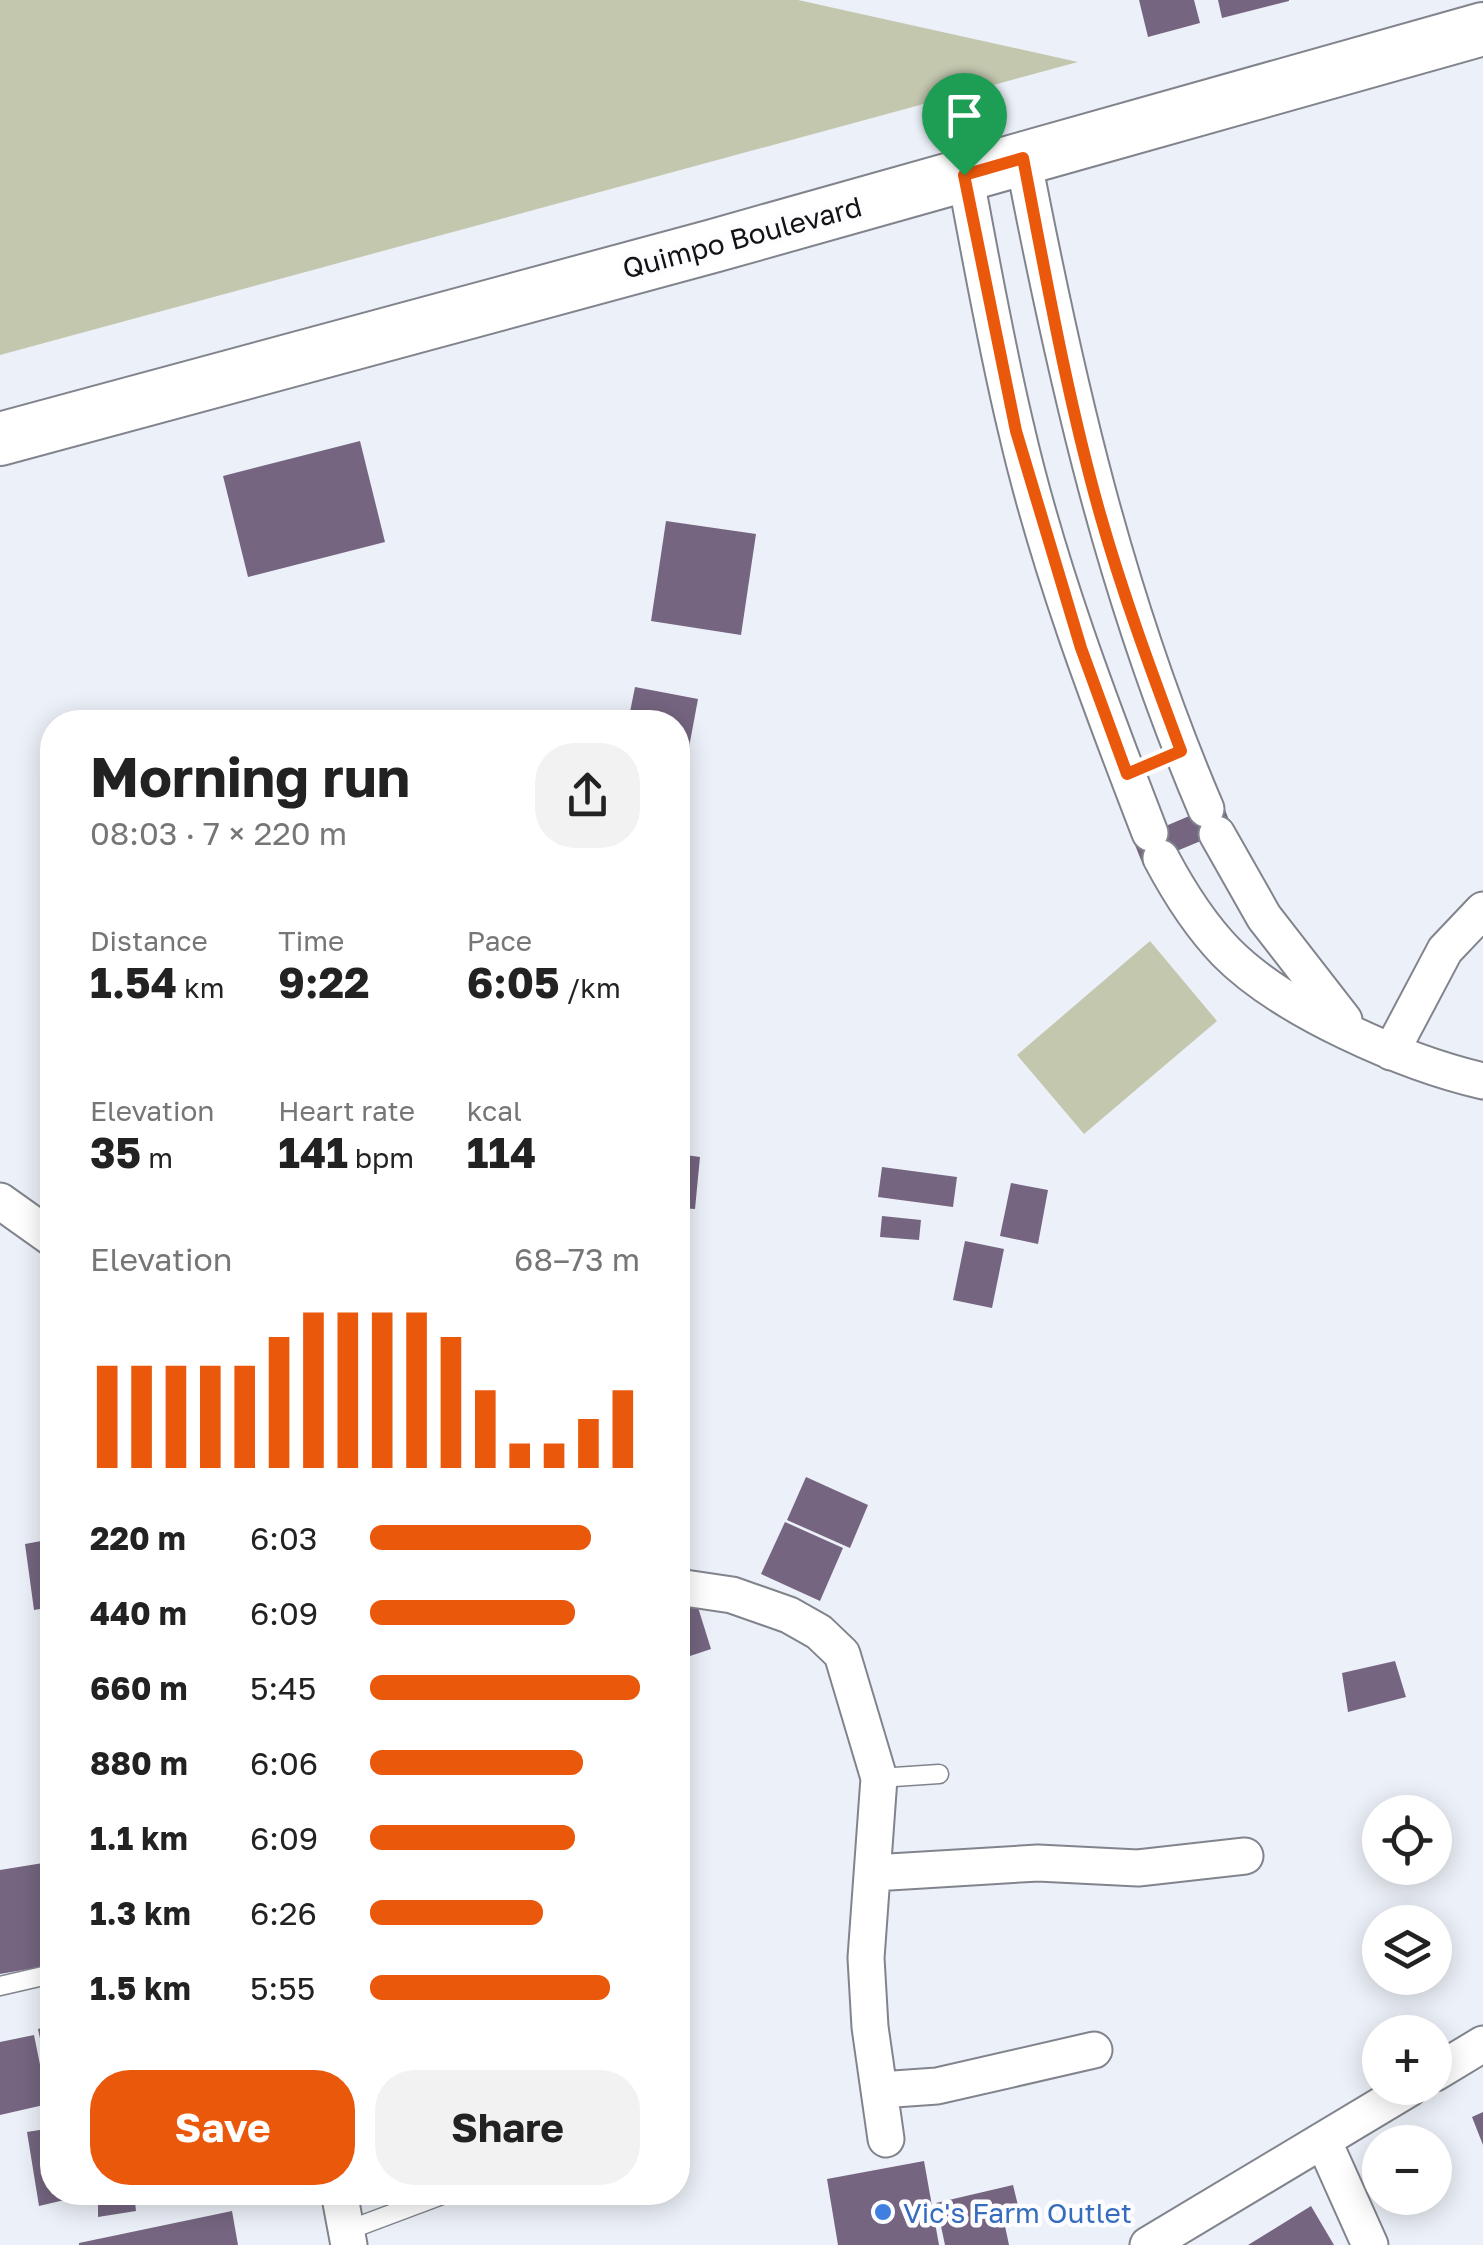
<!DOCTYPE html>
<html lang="en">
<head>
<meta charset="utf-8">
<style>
	:root { --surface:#fff; --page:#f2f2f2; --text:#222; --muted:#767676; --accent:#ea580c }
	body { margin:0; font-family:"Golos Text",sans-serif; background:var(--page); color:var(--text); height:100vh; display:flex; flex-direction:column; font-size:38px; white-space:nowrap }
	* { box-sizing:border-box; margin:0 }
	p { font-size:32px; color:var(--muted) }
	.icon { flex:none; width:55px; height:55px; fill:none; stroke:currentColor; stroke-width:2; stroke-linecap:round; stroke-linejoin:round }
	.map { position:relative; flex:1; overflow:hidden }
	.details { position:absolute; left:40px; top:710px; width:650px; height:1495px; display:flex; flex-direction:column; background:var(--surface); border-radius:40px; box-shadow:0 5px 25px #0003 }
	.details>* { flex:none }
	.controls { position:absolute; left:1362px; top:1795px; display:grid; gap:20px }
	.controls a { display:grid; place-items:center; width:90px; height:90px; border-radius:50%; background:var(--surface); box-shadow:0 5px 25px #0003; font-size:50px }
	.pin { position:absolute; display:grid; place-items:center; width:85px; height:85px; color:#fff; margin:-102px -42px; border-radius:50% 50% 50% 0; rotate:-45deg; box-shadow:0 0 10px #0007 }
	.pin .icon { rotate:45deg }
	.round { display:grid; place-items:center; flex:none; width:105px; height:105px; border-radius:40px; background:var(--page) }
	.head { display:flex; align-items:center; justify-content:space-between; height:170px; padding:0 50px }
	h1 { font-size:55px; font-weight:700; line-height:75px }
	.metrics { display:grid; grid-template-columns:repeat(3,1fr); gap:15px; height:170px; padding:10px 50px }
	.metrics div { display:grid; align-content:center }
	.metrics b { font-size:42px; font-weight:700 }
	.metrics small { font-size:28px; font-weight:400 }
	.metrics p { font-size:28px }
	.chart { height:280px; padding:20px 50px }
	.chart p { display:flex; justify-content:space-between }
	.chart svg { width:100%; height:180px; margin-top:10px; stroke:var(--accent); stroke-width:6 }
	.button { display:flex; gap:20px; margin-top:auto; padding:20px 50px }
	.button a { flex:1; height:115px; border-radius:40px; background:var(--accent); color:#fff; font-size:40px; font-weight:700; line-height:115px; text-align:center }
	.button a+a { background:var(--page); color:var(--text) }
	ul { padding:0 50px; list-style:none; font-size:32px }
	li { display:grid; grid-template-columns:160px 120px 1fr; align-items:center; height:75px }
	li i { height:25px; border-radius:12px; background:var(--accent) }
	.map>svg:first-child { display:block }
	.green { fill:#c3c7ae }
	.building { fill:#756581 }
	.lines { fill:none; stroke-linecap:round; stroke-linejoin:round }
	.lane-casing { stroke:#81848c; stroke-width:21 }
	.street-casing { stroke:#81848c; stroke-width:39 }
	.primary-casing { stroke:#81848c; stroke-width:56 }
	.lane { stroke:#fff; stroke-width:18 }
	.street { stroke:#fff; stroke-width:35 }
	.primary { stroke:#fff; stroke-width:52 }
	.route-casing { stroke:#fff; stroke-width:20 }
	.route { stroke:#ea580c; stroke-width:12 }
	.shop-dot { fill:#3f7fe0; stroke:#fdfdff; stroke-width:4 }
	.labels { text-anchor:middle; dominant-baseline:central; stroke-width:9; stroke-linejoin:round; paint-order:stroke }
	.street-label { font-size:28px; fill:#111315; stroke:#fdfdff }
	.shop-label { font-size:28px; fill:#366cbe; stroke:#fdfdff; text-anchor:start }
</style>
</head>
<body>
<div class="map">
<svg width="1483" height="2245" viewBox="0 0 1483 2245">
	<rect width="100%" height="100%" fill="#ecf0f8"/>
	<path class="green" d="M 0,0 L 798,0 L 1078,62 L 0,355 Z
		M 1150,941 L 1217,1021 L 1084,1134 L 1017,1055 Z"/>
	<path class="building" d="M 1139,0 L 1194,0 L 1200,23 L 1148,37 Z
		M 1218,0 L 1289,0 L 1289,1 L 1222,18 Z
		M 360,441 L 385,542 L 248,577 L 223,476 Z
		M 666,521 L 756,534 L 741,635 L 651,621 Z
		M 635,687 L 698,699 L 679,801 L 678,722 L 628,722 Z
		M 1222,802 L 1232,828 L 1143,865 L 1133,840 Z
		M 678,1154 L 700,1157 L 695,1209 L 678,1208 Z
		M 882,1167 L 957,1177 L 953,1207 L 878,1197 Z
		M 1011,1183 L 1048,1190 L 1038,1244 L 1000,1236 Z
		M 882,1216 L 921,1220 L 919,1240 L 880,1237 Z
		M 965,1241 L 1004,1249 L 992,1308 L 953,1300 Z
		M 806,1477 L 868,1505 L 850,1548 L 787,1520 Z
		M 785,1522 L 843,1548 L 820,1601 L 761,1574 Z
		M 52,1539 L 52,1607 L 34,1610 L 25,1544 Z
		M 696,1601 L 711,1649 L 678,1660 L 678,1607 Z
		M 52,1617 L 52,1665 L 50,1665 L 43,1618 Z
		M 1395,1661 L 1406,1697 L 1348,1712 L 1342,1673 Z
		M 43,1863 L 52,1920 L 52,1965 L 0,1974 L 0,1870 Z
		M 52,2025 L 52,2090 L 51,2090 L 38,2029 Z
		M 34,2035 L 48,2104 L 0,2115 L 0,2042 Z
		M 1483,2112 L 1483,2145 L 1472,2117 Z
		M 52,2128 L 52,2192 L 90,2194 L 39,2206 L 27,2132 Z
		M 924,2161 L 939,2245 L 838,2245 L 827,2179 Z
		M 1013,2185 L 1022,2222 L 1005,2226 L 1009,2245 L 945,2245 L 936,2203 Z
		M 98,2192 L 134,2192 L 136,2211 L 98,2217 Z
		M 1311,2206 L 1334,2245 L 1248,2245 Z
		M 232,2211 L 238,2245 L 79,2245 L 79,2243 Z"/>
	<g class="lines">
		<g class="lane-casing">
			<path id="lane" d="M 879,1778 L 939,1774
				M 0,1986 L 52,1974
				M 346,2231 L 450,2192"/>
		</g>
		<g class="street-casing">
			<path id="street" d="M 1023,158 C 1067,385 1115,596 1206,809
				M 965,175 C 981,259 996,345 1016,428 C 1048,567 1099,701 1150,833
				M 1217,834 L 1264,917 L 1344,1020
				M 1161,858 C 1179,892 1199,924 1226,952 C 1283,1010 1405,1063 1483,1081
				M 1391,1052 L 1445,950 L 1483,910
				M 0,1201 L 52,1238
				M 678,1587 L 732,1595 L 789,1615 L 819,1632 L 842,1654 L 879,1778 L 866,1958 L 870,2027 L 886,2139
				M 873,1873 L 1038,1863 L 1138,1868 L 1245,1856
				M 1435,2073 L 1483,2044
				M 880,2090 L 937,2086 L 1094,2050
				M 1323,2140 L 1370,2245
				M 339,2192 L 349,2245
				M 1148,2245 L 1410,2088"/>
		</g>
		<g class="primary-casing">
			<path id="primary" d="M 0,439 L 713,246 L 1483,29"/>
		</g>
		<use href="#lane" class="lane"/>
		<use href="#street" class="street"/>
		<use href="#primary" class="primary"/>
	</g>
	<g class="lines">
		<g class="route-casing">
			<path id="route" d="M 1023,158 C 1046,277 1067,397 1100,514 C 1123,595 1152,673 1181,751 L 1127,774 L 1081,648 L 1016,431 L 964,175 Z"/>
		</g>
		<use href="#route" class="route"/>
	</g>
	<circle class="shop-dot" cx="883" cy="2212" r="10"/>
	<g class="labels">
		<g class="street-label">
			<text transform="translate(742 237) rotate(-15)">Quimpo Boulevard</text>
		</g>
		<g class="shop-label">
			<text x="903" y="2212">Vic's Farm Outlet</text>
		</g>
	</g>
</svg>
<div class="controls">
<a><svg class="icon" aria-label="locate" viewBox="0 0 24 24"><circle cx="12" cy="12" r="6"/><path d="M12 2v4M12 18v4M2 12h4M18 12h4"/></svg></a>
<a><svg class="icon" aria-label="layers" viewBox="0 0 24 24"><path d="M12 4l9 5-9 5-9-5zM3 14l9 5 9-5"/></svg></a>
<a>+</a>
<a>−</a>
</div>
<div class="pin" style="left:964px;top:175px;background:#1e9e55"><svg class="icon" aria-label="arrive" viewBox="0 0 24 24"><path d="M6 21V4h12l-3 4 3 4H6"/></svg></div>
<section class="details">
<div class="head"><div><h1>Morning run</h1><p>08:03 · 7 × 220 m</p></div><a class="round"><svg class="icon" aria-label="share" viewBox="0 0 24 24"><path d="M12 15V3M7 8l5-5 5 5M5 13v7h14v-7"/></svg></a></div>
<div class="metrics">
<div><p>Distance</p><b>1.54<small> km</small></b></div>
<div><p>Time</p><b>9:22</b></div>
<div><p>Pace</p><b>6:05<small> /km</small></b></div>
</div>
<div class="metrics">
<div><p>Elevation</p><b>35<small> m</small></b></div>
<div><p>Heart rate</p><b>141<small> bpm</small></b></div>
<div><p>kcal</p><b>114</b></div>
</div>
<div class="chart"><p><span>Elevation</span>68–73 m</p>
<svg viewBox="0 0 160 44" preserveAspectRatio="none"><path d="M5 44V19M15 44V19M25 44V19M35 44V19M45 44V19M55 44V12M65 44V6M75 44V6M85 44V6M95 44V6M105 44V12M115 44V25M125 44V38M135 44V38M145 44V32M155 44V25"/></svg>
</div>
<ul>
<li><b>220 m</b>6:03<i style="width:82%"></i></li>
<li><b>440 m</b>6:09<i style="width:76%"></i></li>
<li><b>660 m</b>5:45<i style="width:100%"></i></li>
<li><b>880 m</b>6:06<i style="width:79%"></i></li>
<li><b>1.1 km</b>6:09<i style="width:76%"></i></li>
<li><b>1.3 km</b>6:26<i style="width:64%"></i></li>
<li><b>1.5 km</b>5:55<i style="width:89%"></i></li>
</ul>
<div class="button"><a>Save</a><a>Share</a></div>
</section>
</div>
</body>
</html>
